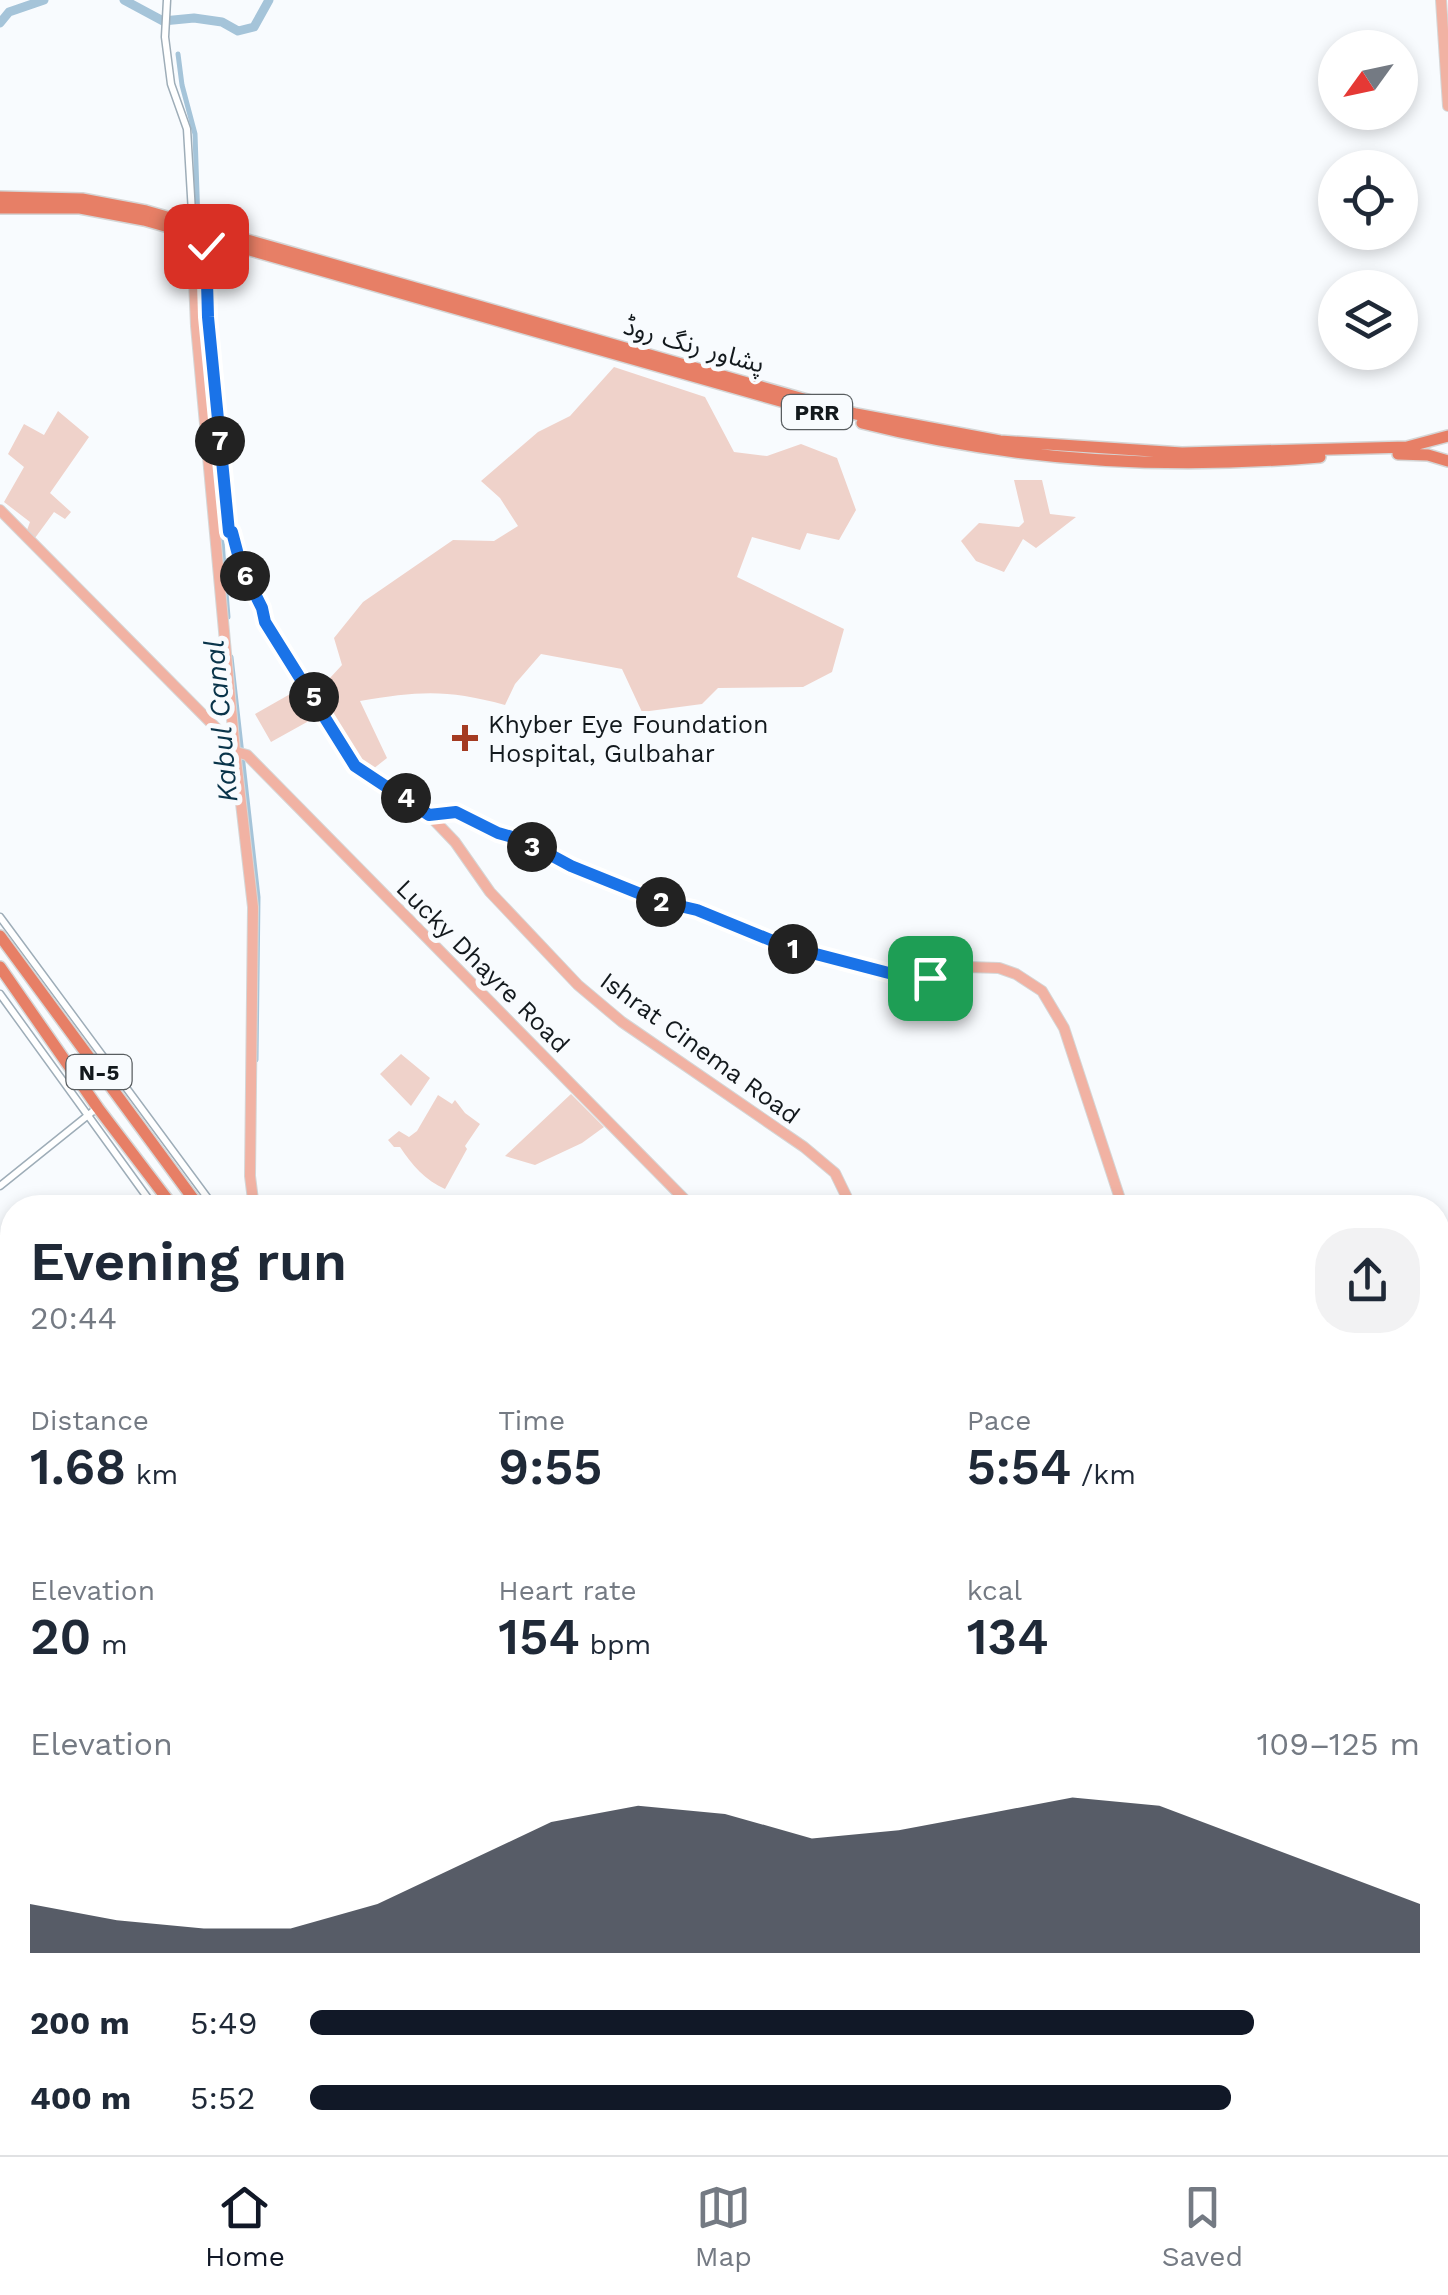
<!DOCTYPE html>
<html lang="en">
<head>
<meta charset="utf-8">
<style>
	:root { --surface:#fff; --page:#f2f2f3; --text:#1f2937; --muted:#747a83; --line:#e0e1e3; --accent:#111827 }
	body { margin:0; font-family:"Work Sans","Noto Sans Arabic",sans-serif; background:var(--page); color:var(--text); height:100vh; display:flex; flex-direction:column; font-size:38px; white-space:nowrap }
	* { box-sizing:border-box; margin:0 }
	p { font-size:32px; color:var(--muted) }
	.icon { flex:none; width:55px; height:55px; fill:none; stroke:currentColor; stroke-width:2; stroke-linecap:round; stroke-linejoin:round }
	.map { position:relative; flex:1; overflow:hidden }
	.panel { position:absolute; left:0px; top:1195px; width:1450px; height:960px; display:flex; flex-direction:column; background:var(--surface); border-radius:40px 40px 0 0; box-shadow:0 5px 15px #0003 }
	.panel>* { flex:none }
	.needle { width:65px; rotate:237deg }
	.tools { position:absolute; left:1318px; top:30px; display:grid; gap:20px }
	.tools a { display:grid; place-items:center; width:100px; height:100px; border-radius:50%; background:var(--surface); box-shadow:0 5px 15px #0003; font-size:50px }
	.pin { position:absolute; display:grid; place-items:center; width:85px; height:85px; color:#fff; margin:-42px; border-radius:20px; box-shadow:0 5px 15px #0006 }
	.km { position:absolute; width:50px; height:50px; margin:-25px; border-radius:50%; background:#222; color:#fff; font-size:28px; line-height:50px; text-align:center }
	.round { display:grid; place-items:center; flex:none; width:105px; height:105px; border-radius:40px; background:var(--page) }
	.head { display:flex; align-items:center; justify-content:space-between; height:170px; padding:0 30px }
	h1 { font-size:55px; font-weight:600; line-height:75px }
	.metrics { display:grid; grid-template-columns:repeat(3,1fr); gap:15px; height:170px; padding:10px 30px }
	.metrics div { display:grid; align-content:center }
	.metrics b { font-size:50px; font-weight:600 }
	.metrics small { font-size:28px; font-weight:400 }
	.metrics p { font-size:28px }
	.chart { height:280px; padding:20px 30px }
	.chart p { display:flex; justify-content:space-between }
	.chart svg { width:100%; height:180px; margin-top:10px; fill:var(--accent); opacity:.7 }
	ul { padding:0 30px; list-style:none; font-size:32px }
	li { display:grid; grid-template-columns:160px 120px 1fr; align-items:center; height:75px }
	li i { height:25px; border-radius:12px; background:var(--accent) }
	.menu { display:flex; justify-content:space-around; align-items:center; height:140px; border-top:2px solid var(--line); background:var(--surface); font-size:28px; color:var(--muted) }
	.menu a { display:grid; justify-items:center; gap:5px }
	.menu .active { color:var(--accent) }
	.map>svg:first-child { display:block }
	.green { fill:#efd2ca }
	.lines { fill:none; stroke-linecap:round; stroke-linejoin:round }
	.canal { stroke:#a5c4d9; stroke-width:5 }
	.river { stroke:#a5c4d9; stroke-width:9 }
	.minor-casing { stroke:#9eadb8; stroke-width:9 }
	.major-casing { stroke:#d5d6d6; stroke-width:12 }
	.highway-casing { stroke:#d5d6d6; stroke-width:14 }
	.minor { stroke:#fff; stroke-width:6 }
	.major { stroke:#f1b2a3; stroke-width:10 }
	.highway { stroke:#e77f66; stroke-width:11 }
	.rail-casing { stroke:#51565a; stroke-width:6 }
	.rail { stroke:#f8fbfe; stroke-width:2.5; stroke-dasharray:8; stroke-linecap:butt }
	.route-casing { stroke:#fff; stroke-width:20 }
	.route { stroke:#1a73e8; stroke-width:12 }
	.poi-dot { fill:#a43b22; stroke:#f8fbfe; stroke-width:4 }
	.labels { text-anchor:middle; dominant-baseline:central; stroke-width:10; stroke-linejoin:round; paint-order:stroke }
	.shield { fill:#f8fbfe; stroke:#585d60; stroke-width:2.5 }
	.shield-label { font-size:22px; font-weight:bold; fill:#13191d }
	.street-label { font-size:25px; fill:#13191d; stroke:#f8fbfe }
	.poi-label { font-size:25px; fill:#13191d; stroke:#f8fbfe; text-anchor:start }
	.water-label { font-size:28px; font-style:italic; fill:#09344a; stroke:#f8fbfe }
</style>
</head>
<body>
<div class="map">
<svg width="1448" height="2155" viewBox="0 0 1448 2155">
	<rect width="100%" height="100%" fill="#f8fbfe"/>
	<path class="green" d="M 614,367 L 705,397 L 734,452 L 767,456 L 801,444 L 837,458 L 856,510 L 839,540 L 807,533 L 800,550 L 752,537 L 737,577 L 844,629 L 832,672 L 803,687 L 718,688 L 702,704 L 642,712 L 622,669 L 541,654 L 515,684 L 505,705 C 447,689 419,691 360,701 L 387,758 L 368,773 L 348,753 L 317,692 L 342,665 L 334,638 L 363,602 L 453,540 L 494,541 L 518,526 L 500,498 L 481,481 L 538,432 L 570,416 Z
		M 58,411 L 89,437 L 50,493 L 71,512 L 65,519 L 54,512 L 35,538 L 27,530 L 30,522 L 4,502 L 24,467 L 8,454 L 24,424 L 44,435 Z
		M 1014,480 L 1042,480 L 1050,514 L 1076,517 L 1036,548 L 1023,539 L 1004,572 L 976,561 L 961,541 L 979,523 L 1019,527 L 1024,522 Z
		M 299,689 L 316,717 L 271,742 L 255,714 Z
		M 401,1054 L 430,1078 L 411,1106 L 380,1074 Z
		M 571,1094 L 604,1127 L 582,1143 L 535,1165 L 505,1156 Z
		M 438,1095 L 452,1104 L 455,1100 L 465,1113 L 480,1124 L 465,1146 L 467,1149 L 445,1189 C 426,1181 411,1164 400,1147 L 394,1147 L 388,1140 L 399,1131 L 409,1137 L 417,1131 Z
		M 0,1245 L 12,1261 L 12,1655 L 0,1635 Z"/>
	<g class="lines">
		<path class="canal" d="M 178,54 L 182,85 L 195,134 L 198,223
			M 198,239 L 228,617
			M 231,657 L 258,897 L 256,1060
			M 0,1617 L 12,1619
			M 442,2155 L 460,2142"/>
		<path class="river" d="M 124,0 L 163,21 L 194,18 L 222,22 L 238,31 L 254,27 L 269,0
			M 0,23 L 9,12 L 44,0"/>
		<g class="minor-casing">
			<path id="minor" d="M 167,0 L 165,37 L 171,84 L 187,129 L 192,213 L 188,222
				M 0,917 L 215,1208
				M 0,994 L 155,1208
				M 0,1186 L 97,1108
				M 0,1646 L 12,1658
				M 1438,1648 L 1448,1658
				M 0,1706 L 12,1689
				M 0,2027 L 12,2029
				M 507,2142 L 515,2155
				M 1040,2142 L 1048,2155
				M 1339,2142 L 1345,2155"/>
		</g>
		<g class="major-casing">
			<path id="major" d="M 1441,0 L 1448,106
				M 192,235 L 196,326 L 235,751 L 253,907 L 250,1176 L 254,1208
				M 207,239 L 209,317 L 229,532 L 232,532 L 241,566 L 262,608 L 265,622 L 355,766 L 433,819 L 455,842 L 490,892 L 578,985 L 622,1022 L 804,1147 L 835,1173 L 852,1208
				M 0,510 L 228,740 L 236,752 L 247,755 L 693,1208
				M 429,815 L 456,812 L 498,833 L 523,840 L 571,866 L 658,901 L 697,910 L 785,946 L 836,961 L 917,979 L 968,967 L 999,968 L 1016,974 L 1042,991 L 1064,1028 L 1123,1208
				M 1438,1606 L 1448,1607
				M 1438,2081 L 1448,2077
				M 428,2155 L 447,2142
				M 1262,2155 L 1293,2142"/>
		</g>
		<g class="highway-casing">
			<path id="highway" d="M 0,197 L 82,199 L 146,211 L 856,414 L 1000,441 L 1182,453 L 1407,447 L 1448,436
				M 0,208 L 80,208 L 144,220 L 844,419
				M 862,423 C 1011,461 1167,470 1320,457
				M 1398,454 L 1428,455 L 1448,461
				M 0,936 L 200,1208
				M 0,967 L 98,1108 L 174,1208
				M 853,2142 L 862,2155
				M 875,2142 L 885,2155
				M 887,2142 L 897,2155"/>
		</g>
		<use href="#minor" class="minor"/>
		<use href="#major" class="major"/>
		<use href="#highway" class="highway"/>
		<g class="rail-casing">
			<path id="rail" d="M 0,1238 L 12,1253
				M 621,2142 L 630,2155"/>
		</g>
		<use href="#rail" class="rail"/>
	</g>
	<g class="lines">
		<g class="route-casing">
			<path id="route" d="M 206,246 L 208,317 L 229,532 L 232,532 L 241,566 L 262,608 L 265,622 L 355,766 L 429,815 L 456,812 L 498,833 L 523,840 L 571,866 L 658,901 L 697,910 L 785,946 L 908,978 L 930,978"/>
		</g>
		<use href="#route" class="route"/>
	</g>
	<path class="poi-dot" d="M460 723h10v10h10v10h-10v10h-10v-10h-10v-10h10z"/>
	<g class="labels">
		<g class="shield">
			<rect x="782" y="395" width="70" height="34" rx="8"/>
			<rect x="66.5" y="1055" width="65" height="34" rx="8"/>
		</g>
		<g class="shield-label">
			<text x="817" y="412">PRR</text>
			<text x="99" y="1072">N-5</text>
		</g>
		<g class="street-label">
			<text transform="translate(694 345) rotate(16)">پشاور رنگ روڈ</text>
			<text transform="translate(483 966) rotate(45)">Lucky Dhayre Road</text>
			<text transform="translate(700 1048) rotate(36)">Ishrat Cinema Road</text>
		</g>
		<g class="poi-label">
			<text x="488" y="724">Khyber Eye Foundation<tspan x="488" dy="29">Hospital, Gulbahar</tspan></text>
		</g>
		<g class="water-label">
			<text transform="translate(221 721) rotate(-95)">Kabul Canal</text>
		</g>
	</g>
</svg>
<div class="tools">
<a><svg class="needle" viewBox="-14 -14 28 28"><path d="M0-13l5 13h-10z" fill="#e53935"/><path d="M0 13l5-13h-10z" fill="#747a83"/></svg></a>
<a><svg class="icon" aria-label="locate" viewBox="0 0 24 24"><circle cx="12" cy="12" r="6"/><path d="M12 2v4M12 18v4M2 12h4M18 12h4"/></svg></a>
<a><svg class="icon" aria-label="layers" viewBox="0 0 24 24"><path d="M12 4l9 5-9 5-9-5zM3 14l9 5 9-5"/></svg></a>
</div>
<div class="pin" style="left:930px;top:978px;background:#1e9e55"><svg class="icon" aria-label="arrive" viewBox="0 0 24 24"><path d="M6 21V4h12l-3 4 3 4H6"/></svg></div>
<div class="pin" style="left:206px;top:246px;background:#d93025"><svg class="icon" aria-label="check" viewBox="0 0 24 24"><path d="M5 12l5 5 9-10"/></svg></div>
<b class="km" style="left:793px;top:949px">1</b>
<b class="km" style="left:661px;top:902px">2</b>
<b class="km" style="left:532px;top:847px">3</b>
<b class="km" style="left:406px;top:798px">4</b>
<b class="km" style="left:314px;top:697px">5</b>
<b class="km" style="left:245px;top:576px">6</b>
<b class="km" style="left:220px;top:441px">7</b>
<section class="panel">
<div class="head"><div><h1>Evening run</h1><p>20:44</p></div><a class="round"><svg class="icon" aria-label="share" viewBox="0 0 24 24"><path d="M12 15V3M7 8l5-5 5 5M5 13v7h14v-7"/></svg></a></div>
<div class="metrics">
<div><p>Distance</p><b>1.68<small> km</small></b></div>
<div><p>Time</p><b>9:55</b></div>
<div><p>Pace</p><b>5:54<small> /km</small></b></div>
</div>
<div class="metrics">
<div><p>Elevation</p><b>20<small> m</small></b></div>
<div><p>Heart rate</p><b>154<small> bpm</small></b></div>
<div><p>kcal</p><b>134</b></div>
</div>
<div class="chart"><p><span>Elevation</span>109–125 m</p>
<svg viewBox="0 0 160 44" preserveAspectRatio="none"><path d="M0 44V32L10 36L20 38L30 38L40 32L50 22L60 12L70 8L80 10L90 16L100 14L110 10L120 6L130 8L140 16L150 24L160 32V44z"/></svg>
</div>
<ul>
<li><b>200 m</b>5:49<i style="width:85%"></i></li>
<li><b>400 m</b>5:52<i style="width:83%"></i></li>
</ul>
</section>
</div>
<nav class="menu">
<a class="active"><svg class="icon" aria-label="home" viewBox="0 0 24 24"><path d="M3 11l9-7 9 7M6 9v11h12V9"/></svg>Home</a>
<a><svg class="icon" aria-label="map" viewBox="0 0 24 24"><path d="M3 6l6-2 6 2 6-2v14l-6 2-6-2-6 2zM9 4v14M15 6v14"/></svg>Map</a>
<a><svg class="icon" aria-label="saved" viewBox="0 0 24 24"><path d="M7 4h10v16l-5-4-5 4z"/></svg>Saved</a>
</nav>
</body>
</html>
